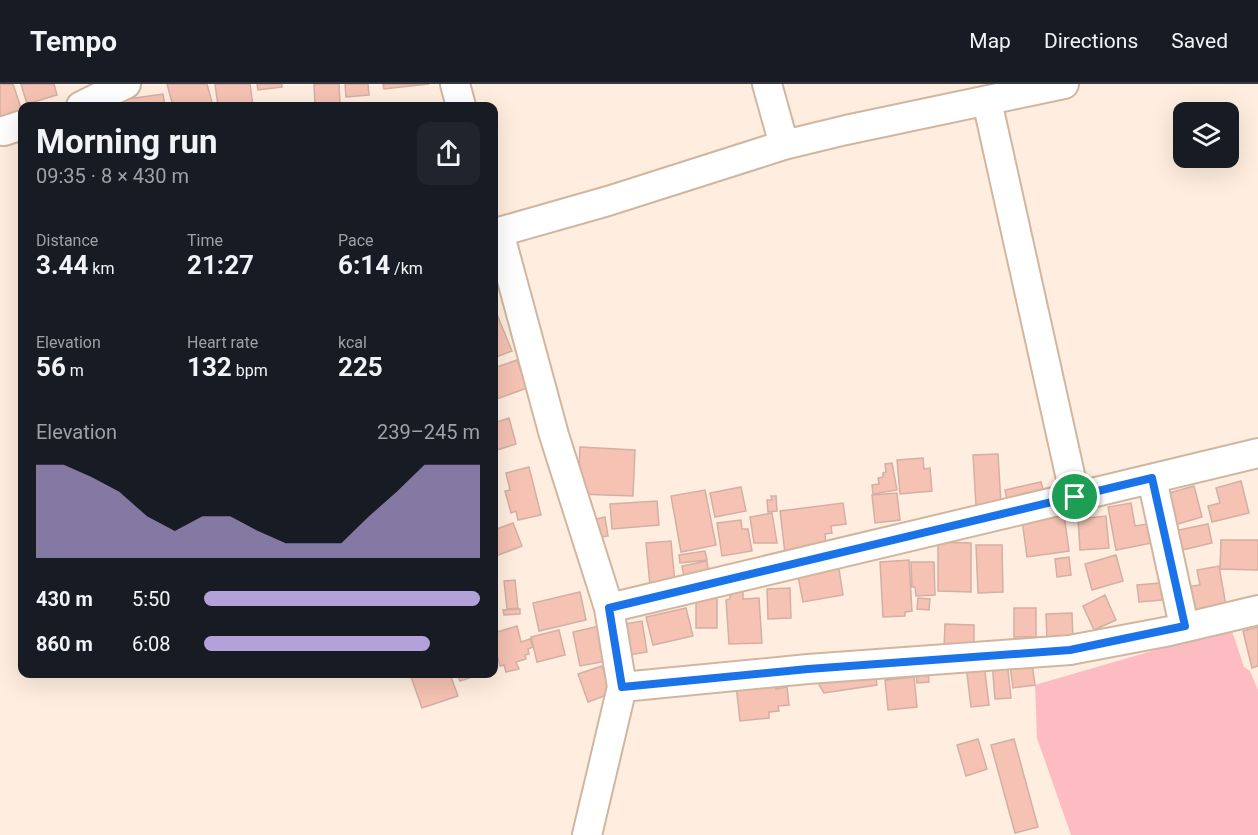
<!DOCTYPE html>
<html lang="en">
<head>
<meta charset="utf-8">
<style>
	:root { --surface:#171b24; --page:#20242c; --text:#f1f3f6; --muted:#9ea1a6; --line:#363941; --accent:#b3a1d9 }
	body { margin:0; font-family:Roboto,sans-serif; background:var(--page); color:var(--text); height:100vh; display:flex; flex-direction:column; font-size:22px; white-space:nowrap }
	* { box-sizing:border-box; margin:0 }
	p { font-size:20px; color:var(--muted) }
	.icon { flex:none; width:33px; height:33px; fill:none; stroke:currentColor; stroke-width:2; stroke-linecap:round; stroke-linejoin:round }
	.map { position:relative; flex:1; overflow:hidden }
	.drawer { position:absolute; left:18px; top:18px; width:480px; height:576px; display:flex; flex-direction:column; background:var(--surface); border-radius:12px; box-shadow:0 6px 24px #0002 }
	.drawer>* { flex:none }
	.fabs { position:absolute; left:1173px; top:18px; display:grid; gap:12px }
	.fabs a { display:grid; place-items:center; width:66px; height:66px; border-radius:12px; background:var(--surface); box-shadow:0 6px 24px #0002; font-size:30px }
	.pin { position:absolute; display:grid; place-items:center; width:51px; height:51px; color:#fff; margin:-26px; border:3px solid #fff; border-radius:50%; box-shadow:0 2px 6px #0007 }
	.round { display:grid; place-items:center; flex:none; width:63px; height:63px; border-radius:12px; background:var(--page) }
	.summary { display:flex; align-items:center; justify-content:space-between; height:102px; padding:0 18px }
	h1 { font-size:33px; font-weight:700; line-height:45px }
	.metrics { display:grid; grid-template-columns:repeat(3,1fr); gap:9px; height:102px; padding:6px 18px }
	.metrics div { display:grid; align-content:center }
	.metrics b { font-size:26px; font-weight:700 }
	.metrics small { font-size:16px; font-weight:400 }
	.metrics p { font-size:16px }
	.chart { height:168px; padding:12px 18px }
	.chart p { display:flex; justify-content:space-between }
	.chart svg { width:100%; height:108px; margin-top:6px; fill:var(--accent); opacity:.7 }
	ul { padding:0 18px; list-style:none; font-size:20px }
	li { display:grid; grid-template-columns:96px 72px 1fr; align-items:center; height:45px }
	li i { height:15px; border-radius:8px; background:var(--accent) }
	header { display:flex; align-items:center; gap:36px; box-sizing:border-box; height:84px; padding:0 30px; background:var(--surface); border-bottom:2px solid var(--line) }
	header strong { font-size:28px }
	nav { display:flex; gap:33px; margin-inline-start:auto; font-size:21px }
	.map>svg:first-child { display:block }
	.green { fill:#fcbcc2 }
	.building { fill:#f5c2b3; stroke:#d3afa4; stroke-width:1.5 }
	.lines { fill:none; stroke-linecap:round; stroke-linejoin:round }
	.minor-casing { stroke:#d1b69f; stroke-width:32 }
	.minor { stroke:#fff; stroke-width:28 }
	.route-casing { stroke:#fff; stroke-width:12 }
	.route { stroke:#1a73e8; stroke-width:8 }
</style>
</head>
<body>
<header>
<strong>Tempo</strong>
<nav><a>Map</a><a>Directions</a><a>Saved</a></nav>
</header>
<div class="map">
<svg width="1258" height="751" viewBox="0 0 1258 751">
	<rect width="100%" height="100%" fill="#ffeedf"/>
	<path class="green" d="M 1231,544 L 1244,583 L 1250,587 L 1258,606 L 1258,751 L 1071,751 L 1037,654 L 1035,601 Z"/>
	<path class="building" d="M 0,0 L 13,0 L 22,27 L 0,39 Z
		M 21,0 L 54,0 L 57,11 L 27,20 Z
		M 167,0 L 207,0 L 213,22 L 173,22 Z
		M 215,0 L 250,0 L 253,22 L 218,22 Z
		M 257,0 L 282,0 L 282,3 L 258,6 Z
		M 314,0 L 339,0 L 340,20 L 315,21 Z
		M 345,0 L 368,0 L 369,11 L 346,13 Z
		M 383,0 L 429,0 L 384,5 Z
		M 163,10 L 165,22 L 122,22 L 121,16 Z
		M 494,223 L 512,267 L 494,274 Z
		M 517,276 L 527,304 L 494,316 L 494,284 Z
		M 509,334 L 516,360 L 494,367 L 494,339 Z
		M 580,363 L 635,366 L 633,412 L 578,410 Z
		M 998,370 L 1001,420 L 976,422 L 973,371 Z
		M 923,374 L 924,385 L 930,384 L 932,407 L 900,410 L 897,376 Z
		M 892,379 L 897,406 L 873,410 L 872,401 L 879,400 L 878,394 L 883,393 L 883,389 L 886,388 L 885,380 Z
		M 529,383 L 541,431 L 518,436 L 516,427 L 511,429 L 505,407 L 510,406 L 506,389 Z
		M 1241,397 L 1249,429 L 1212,438 L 1208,422 L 1220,419 L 1216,404 Z
		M 1041,398 L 1043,405 L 1056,403 L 1058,415 L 1009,425 L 1005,406 Z
		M 1194,402 L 1202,433 L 1171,442 L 1162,411 Z
		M 741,403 L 746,427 L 715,433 L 710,409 Z
		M 705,406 L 716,461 L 681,468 L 671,412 Z
		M 897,409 L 900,436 L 875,439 L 872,411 Z
		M 771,412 L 776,412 L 777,427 L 768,428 L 767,416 L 772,416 Z
		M 657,417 L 659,441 L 612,445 L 610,420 Z
		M 843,419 L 846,440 L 831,442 L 832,449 L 825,450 L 826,461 L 785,469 L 780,427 Z
		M 1131,419 L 1135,442 L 1153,439 L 1157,458 L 1116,466 L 1108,423 Z
		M 772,429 L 777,459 L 754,459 L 750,433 Z
		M 1064,430 L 1069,467 L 1027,473 L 1022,436 Z
		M 1106,432 L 1109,464 L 1080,466 L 1078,435 Z
		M 605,433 L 608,452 L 596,454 L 592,436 Z
		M 741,436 L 742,445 L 748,445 L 752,467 L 722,472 L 717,439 Z
		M 513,439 L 522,462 L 496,472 L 494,446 Z
		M 1208,440 L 1212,459 L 1178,467 L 1174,447 Z
		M 1221,456 L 1258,456 L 1258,486 L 1220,485 Z
		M 671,457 L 675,499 L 650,502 L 646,459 Z
		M 938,458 L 971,459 L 971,508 L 938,507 Z
		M 976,461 L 1002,461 L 1003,508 L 978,509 Z
		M 705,467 L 707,476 L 680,479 L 679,471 Z
		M 1116,471 L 1123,497 L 1092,506 L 1085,480 Z
		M 1069,473 L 1071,491 L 1057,493 L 1055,475 Z
		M 909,476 L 912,527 L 905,528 L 905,532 L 883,533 L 880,478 Z
		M 707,477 L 709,493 L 685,497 L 682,482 Z
		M 911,478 L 934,478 L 935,511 L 916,512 L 915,503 L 912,503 Z
		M 1219,482 L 1226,522 L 1184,529 L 1180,504 L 1200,501 L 1197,486 Z
		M 839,485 L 843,511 L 803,518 L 798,492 Z
		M 515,496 L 518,524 L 507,525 L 504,497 Z
		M 1160,499 L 1162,516 L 1139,518 L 1137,501 Z
		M 790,504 L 791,534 L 768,535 L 767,505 Z
		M 730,507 L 743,507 L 743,515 L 759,514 L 762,559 L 729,560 L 726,516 L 730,515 Z
		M 580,508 L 586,536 L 539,547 L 533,519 Z
		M 1105,511 L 1116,536 L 1094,546 L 1083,522 Z
		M 717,514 L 717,544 L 696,544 L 696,515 Z
		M 918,514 L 930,515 L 929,526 L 917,525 Z
		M 686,524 L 693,552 L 653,561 L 646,533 Z
		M 1014,524 L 1036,524 L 1036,553 L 1014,553 Z
		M 520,525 L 520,530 L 504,531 L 503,526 Z
		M 1072,529 L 1073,555 L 1047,556 L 1046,530 Z
		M 642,537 L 647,568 L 624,572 L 618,541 Z
		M 945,540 L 974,541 L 974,564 L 944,564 Z
		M 517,542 L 521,558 L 530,555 L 533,563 L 528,565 L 529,570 L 525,571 L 526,575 L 516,578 L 519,585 L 506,588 L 504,581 L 500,582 L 494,559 L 494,549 Z
		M 600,542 L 607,577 L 580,582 L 573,548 Z
		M 1258,543 L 1258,582 L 1252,584 L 1243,547 Z
		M 559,546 L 565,571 L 537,578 L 531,553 Z
		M 1031,572 L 1035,601 L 1013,604 L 1009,575 Z
		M 1007,577 L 1011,614 L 995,615 L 992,578 Z
		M 984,580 L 989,621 L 971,623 L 966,582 Z
		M 874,581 L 877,601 L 824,609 L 812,589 Z
		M 602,582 L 612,609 L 588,618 L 578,590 Z
		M 928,587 L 929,598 L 917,599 L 916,588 Z
		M 410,590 L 450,590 L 458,612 L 422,624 Z
		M 457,590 L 481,590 L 460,597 Z
		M 914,593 L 917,623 L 888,626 L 885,596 Z
		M 775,596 L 776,605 L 787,603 L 789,621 L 778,622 L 779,627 L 769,628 L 769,634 L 740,637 L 736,601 Z
		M 978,655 L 987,685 L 966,692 L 957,661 Z
		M 1014,655 L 1038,743 L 1015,749 L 991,661 Z"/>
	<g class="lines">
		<g class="minor-casing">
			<path id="minor" d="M 455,0 L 461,22
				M 767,0 L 784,61
				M 987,17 L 1075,413 L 1258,369
				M 81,22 L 126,0
				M 4,47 L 22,41
				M 1152,395 L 1184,542
				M 609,524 L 1075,413
				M 622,603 L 808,585 L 1070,566 L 1170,547 L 1258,526
				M 587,751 L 622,603 L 609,524 L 554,351 L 499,148 L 608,117 L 784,61 L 846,46 L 1064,0"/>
		</g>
		<use href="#minor" class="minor"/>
	</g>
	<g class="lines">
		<g class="route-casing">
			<path id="route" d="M 1152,394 L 1185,542 L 1070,566 L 808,585 L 622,603 L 609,524 Z"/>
		</g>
		<use href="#route" class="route"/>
	</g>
</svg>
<div class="fabs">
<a><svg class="icon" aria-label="layers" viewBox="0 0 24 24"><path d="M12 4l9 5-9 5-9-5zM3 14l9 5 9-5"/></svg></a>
</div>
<div class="pin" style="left:1075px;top:413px;background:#1e9e55"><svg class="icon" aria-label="arrive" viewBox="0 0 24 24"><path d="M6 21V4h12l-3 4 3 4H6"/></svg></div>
<section class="drawer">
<div class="summary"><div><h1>Morning run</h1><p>09:35 · 8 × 430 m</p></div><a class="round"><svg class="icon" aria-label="share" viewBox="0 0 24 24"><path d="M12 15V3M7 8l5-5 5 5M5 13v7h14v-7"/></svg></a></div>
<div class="metrics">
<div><p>Distance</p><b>3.44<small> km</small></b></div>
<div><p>Time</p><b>21:27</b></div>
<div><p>Pace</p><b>6:14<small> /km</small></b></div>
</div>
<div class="metrics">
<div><p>Elevation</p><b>56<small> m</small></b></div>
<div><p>Heart rate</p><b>132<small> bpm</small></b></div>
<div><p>kcal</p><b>225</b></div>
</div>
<div class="chart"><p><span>Elevation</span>239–245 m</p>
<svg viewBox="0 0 160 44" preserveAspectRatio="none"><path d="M0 44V6L10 6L20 11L30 17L40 27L50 33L60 27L70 27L80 33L90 38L100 38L110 38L120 27L130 17L140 6L150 6L160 6V44z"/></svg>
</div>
<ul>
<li><b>430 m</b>5:50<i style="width:100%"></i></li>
<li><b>860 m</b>6:08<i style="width:82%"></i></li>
</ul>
</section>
</div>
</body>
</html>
